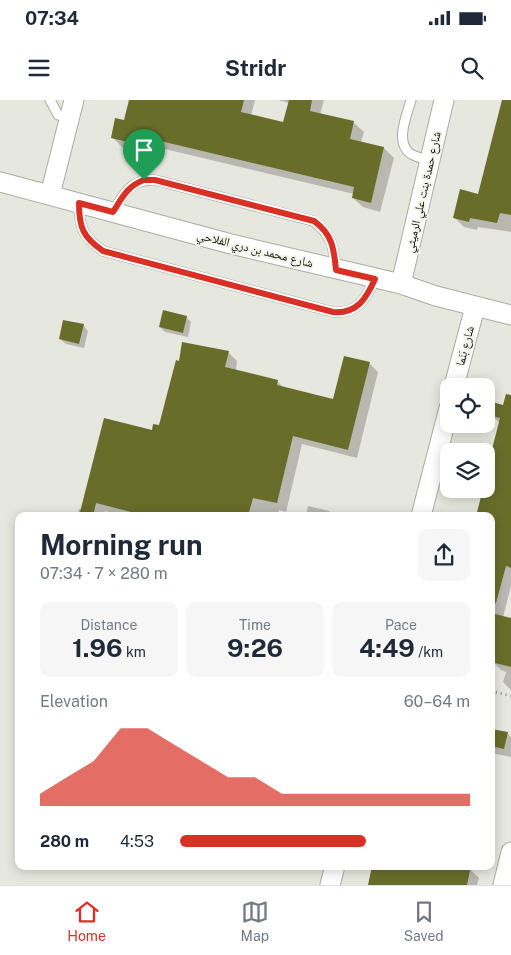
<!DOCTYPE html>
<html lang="en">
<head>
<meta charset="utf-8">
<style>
	:root { --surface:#fff; --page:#f6f6f7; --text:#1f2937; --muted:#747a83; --line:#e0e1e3; --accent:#d93025 }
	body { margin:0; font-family:"Public Sans","Noto Naskh Arabic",sans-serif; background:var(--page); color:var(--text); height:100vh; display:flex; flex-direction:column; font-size:19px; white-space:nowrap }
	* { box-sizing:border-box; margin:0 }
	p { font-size:16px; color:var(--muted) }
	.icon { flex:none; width:28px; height:28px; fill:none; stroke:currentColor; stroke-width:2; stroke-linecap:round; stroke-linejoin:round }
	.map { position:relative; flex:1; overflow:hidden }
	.details { position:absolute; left:15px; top:412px; width:480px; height:358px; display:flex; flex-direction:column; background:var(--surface); border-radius:10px; box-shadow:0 2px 12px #0003 }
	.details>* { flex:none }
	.tools { position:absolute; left:440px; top:278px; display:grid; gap:10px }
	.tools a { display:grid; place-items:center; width:55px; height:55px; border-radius:10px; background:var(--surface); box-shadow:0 2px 12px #0003; font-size:25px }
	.pin { position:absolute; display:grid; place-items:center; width:42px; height:42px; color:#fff; margin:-51px -21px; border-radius:50% 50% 50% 0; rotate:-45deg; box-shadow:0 0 5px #0007 }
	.pin .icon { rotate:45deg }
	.round { display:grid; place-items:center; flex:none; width:52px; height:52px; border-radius:10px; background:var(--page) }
	.headline { display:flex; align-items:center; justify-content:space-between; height:85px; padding:0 25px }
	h1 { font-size:28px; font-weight:700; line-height:38px }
	.figures { display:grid; grid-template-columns:repeat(3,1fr); gap:8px; height:85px; padding:5px 25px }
	.figures div { display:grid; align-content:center; border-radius:10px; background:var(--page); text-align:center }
	.figures b { font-size:25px; font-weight:700 }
	.figures small { font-size:14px; font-weight:400 }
	.figures p { font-size:14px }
	.chart { height:140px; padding:10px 25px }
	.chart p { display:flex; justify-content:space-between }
	.chart svg { width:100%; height:90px; margin-top:5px; fill:var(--accent); opacity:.7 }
	ul { padding:0 25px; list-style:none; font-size:16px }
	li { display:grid; grid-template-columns:80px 60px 1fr; align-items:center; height:38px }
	li i { height:12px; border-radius:6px; background:var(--accent) }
	.status { display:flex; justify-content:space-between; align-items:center; height:35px; padding:0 25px; background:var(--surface); direction:ltr }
	.status svg { height:14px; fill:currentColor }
	header { display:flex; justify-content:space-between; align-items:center; height:65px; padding:0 25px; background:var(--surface); font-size:22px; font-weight:700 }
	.tab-bar { display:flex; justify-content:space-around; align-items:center; height:70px; border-top:1px solid var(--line); background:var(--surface); font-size:14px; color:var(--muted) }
	.tab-bar a { display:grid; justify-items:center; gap:2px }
	.tab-bar .on { color:var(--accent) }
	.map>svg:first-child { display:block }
	.shadow { fill:#0003 }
	.building { fill:#696d2a }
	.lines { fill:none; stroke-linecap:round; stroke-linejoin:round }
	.service-casing { stroke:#abaca3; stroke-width:11 }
	.minor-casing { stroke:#abaca3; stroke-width:21 }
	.path { stroke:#898983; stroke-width:3; stroke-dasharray:1 4; stroke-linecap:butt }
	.service { stroke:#fff; stroke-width:9 }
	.minor { stroke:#fff; stroke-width:19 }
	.route-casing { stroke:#fff; stroke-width:10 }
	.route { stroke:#d93025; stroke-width:6 }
	.labels { text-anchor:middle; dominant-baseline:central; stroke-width:4; stroke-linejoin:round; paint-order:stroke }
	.street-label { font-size:12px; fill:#0d0d0a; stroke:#f3f5eb }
</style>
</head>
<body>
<div class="status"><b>07:34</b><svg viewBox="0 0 49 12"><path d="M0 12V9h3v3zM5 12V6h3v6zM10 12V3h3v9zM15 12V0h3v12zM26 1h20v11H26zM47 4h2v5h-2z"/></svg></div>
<header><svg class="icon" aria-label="menu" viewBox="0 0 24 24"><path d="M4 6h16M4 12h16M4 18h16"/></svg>Stridr<svg class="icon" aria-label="search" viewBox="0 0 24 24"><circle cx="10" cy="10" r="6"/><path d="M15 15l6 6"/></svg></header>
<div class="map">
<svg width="511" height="785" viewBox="0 0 511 785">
	<rect width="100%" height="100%" fill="#e6e7de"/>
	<path class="shadow" d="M 130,0 L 255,0 L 251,16 L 284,24 L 289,3 L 278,0 L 324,0 L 320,15 L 354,23 L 364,32 L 361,42 L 384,48 L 394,58 L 380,112 L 363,107 L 353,98 L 354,94 L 144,44 L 142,52 L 122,47 L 112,37 L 125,21 Z
		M 504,0 L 511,0 L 511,132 L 478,127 L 477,130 L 464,127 L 455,118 L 479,95 Z
		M 186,217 L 191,222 L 188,237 L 165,232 L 160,227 Z
		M 83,225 L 88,231 L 84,248 L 66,244 L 60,239 Z
		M 228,252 L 237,261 L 236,271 L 277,281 L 284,288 L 334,300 L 369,263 L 378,272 L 357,358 L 302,344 L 286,412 L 279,410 L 277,416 L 125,416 L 105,411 L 104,416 L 77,416 L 79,409 L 82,409 L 153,331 L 160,327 L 180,262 Z
		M 511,299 L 511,486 L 503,517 L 511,519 L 511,590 L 503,582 L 506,572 L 501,570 L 491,560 L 491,416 L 477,416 L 484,389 L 486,389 L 500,323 L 490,314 L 506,306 Z
		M 308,406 L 329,411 L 334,416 L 306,416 Z
		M 491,627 L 491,630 L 507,633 L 511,637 L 511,657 L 491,653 Z
		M 470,769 L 479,778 L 477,785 L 369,785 Z"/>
	<path class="building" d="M 129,0 L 244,0 L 241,12 L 283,22 L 289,0 L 312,0 L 310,11 L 354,21 L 350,39 L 384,47 L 371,103 L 352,98 L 354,87 L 135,35 L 132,43 L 111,38 L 115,18 L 124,20 Z
		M 502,0 L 511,0 L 511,115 L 500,113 L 497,123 L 470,118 L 469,122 L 453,118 L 460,89 L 478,94 Z
		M 163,210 L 187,216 L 183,233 L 159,227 Z
		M 63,220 L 84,224 L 79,244 L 59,239 Z
		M 182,242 L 229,251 L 225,267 L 278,280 L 277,285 L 333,299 L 344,256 L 370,262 L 348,350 L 293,336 L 277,403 L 253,398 L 248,416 L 134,416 L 135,413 L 96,403 L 93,416 L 79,416 L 104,318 L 152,330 L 153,324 L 159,325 L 176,260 L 179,261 Z
		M 506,294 L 511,295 L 511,468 L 506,466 L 496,503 L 491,503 L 491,416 L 476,416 L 483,389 L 486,389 L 486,360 L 489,361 L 500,318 L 488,315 L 492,302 L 503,305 Z
		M 491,513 L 511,518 L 511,567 L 491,562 Z
		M 491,629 L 508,632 L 504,649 L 491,646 Z
		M 372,766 L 471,766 L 467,785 L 368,785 Z"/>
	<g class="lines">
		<g class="service-casing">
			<path id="service" d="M 50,0 L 58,15 L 69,18
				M 411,0 C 407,15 394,43 411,54 C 416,57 424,59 430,61
				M 79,103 C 79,128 83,137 103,151 L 333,212 C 357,214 366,199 375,179
				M 113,112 C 124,93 131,79 155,80 L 313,121 C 332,134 334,148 336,170"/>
		</g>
		<g class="minor-casing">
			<path id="minor" d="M 0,82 L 231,144 L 401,184 L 436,196 L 511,215
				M 50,95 L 74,0
				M 401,184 L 444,0
				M 454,286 L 475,207
				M 421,416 L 449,308
				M 330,785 L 335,766
				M 503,785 L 511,752"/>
		</g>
		<path class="path" d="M 491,591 L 511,596"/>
		<use href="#service" class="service"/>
		<use href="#minor" class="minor"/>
	</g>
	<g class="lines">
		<g class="route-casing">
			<path id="route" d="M 144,80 L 155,80 L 314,121 C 332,134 334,148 336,170 L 375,179 C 366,199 357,214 333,212 L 103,151 C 83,137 79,128 79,103 L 113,112 C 122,98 127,86 144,80 Z"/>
		</g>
		<use href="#route" class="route"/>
	</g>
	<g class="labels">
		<g class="street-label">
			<text transform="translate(423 92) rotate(-77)">شارع حمدة بنت علي الرميثي</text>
			<text transform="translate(255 149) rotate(14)">شارع محمد بن دري الفلاحي</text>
			<text transform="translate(465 246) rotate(-75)">شارع بَنَما</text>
		</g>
	</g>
</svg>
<div class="tools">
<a><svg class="icon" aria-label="locate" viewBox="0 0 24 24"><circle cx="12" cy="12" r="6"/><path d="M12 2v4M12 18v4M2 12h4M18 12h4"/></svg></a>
<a><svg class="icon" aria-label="layers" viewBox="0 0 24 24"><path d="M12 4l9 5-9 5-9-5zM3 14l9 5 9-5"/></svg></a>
</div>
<div class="pin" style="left:144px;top:80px;background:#1e9e55"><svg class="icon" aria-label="arrive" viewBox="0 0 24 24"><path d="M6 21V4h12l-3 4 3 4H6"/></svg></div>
<section class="details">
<div class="headline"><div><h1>Morning run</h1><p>07:34 · 7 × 280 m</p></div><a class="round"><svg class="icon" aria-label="share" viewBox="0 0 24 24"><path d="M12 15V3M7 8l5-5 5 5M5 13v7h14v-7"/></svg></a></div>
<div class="figures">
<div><p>Distance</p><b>1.96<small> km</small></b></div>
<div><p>Time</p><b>9:26</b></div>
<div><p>Pace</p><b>4:49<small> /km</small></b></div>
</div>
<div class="chart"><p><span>Elevation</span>60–64 m</p>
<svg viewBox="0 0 160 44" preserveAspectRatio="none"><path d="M0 44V38L10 30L20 22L30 6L40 6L50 14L60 22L70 30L80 30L90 38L100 38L110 38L120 38L130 38L140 38L150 38L160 38V44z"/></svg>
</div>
<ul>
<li><b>280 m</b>4:53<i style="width:64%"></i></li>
</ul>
</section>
</div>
<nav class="tab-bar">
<a class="on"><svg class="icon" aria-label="home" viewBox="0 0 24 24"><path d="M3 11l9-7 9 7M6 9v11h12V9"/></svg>Home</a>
<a><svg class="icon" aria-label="map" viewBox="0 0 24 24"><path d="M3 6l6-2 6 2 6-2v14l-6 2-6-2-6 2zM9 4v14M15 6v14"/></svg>Map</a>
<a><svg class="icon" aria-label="saved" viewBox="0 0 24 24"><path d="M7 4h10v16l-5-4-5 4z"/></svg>Saved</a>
</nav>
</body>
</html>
